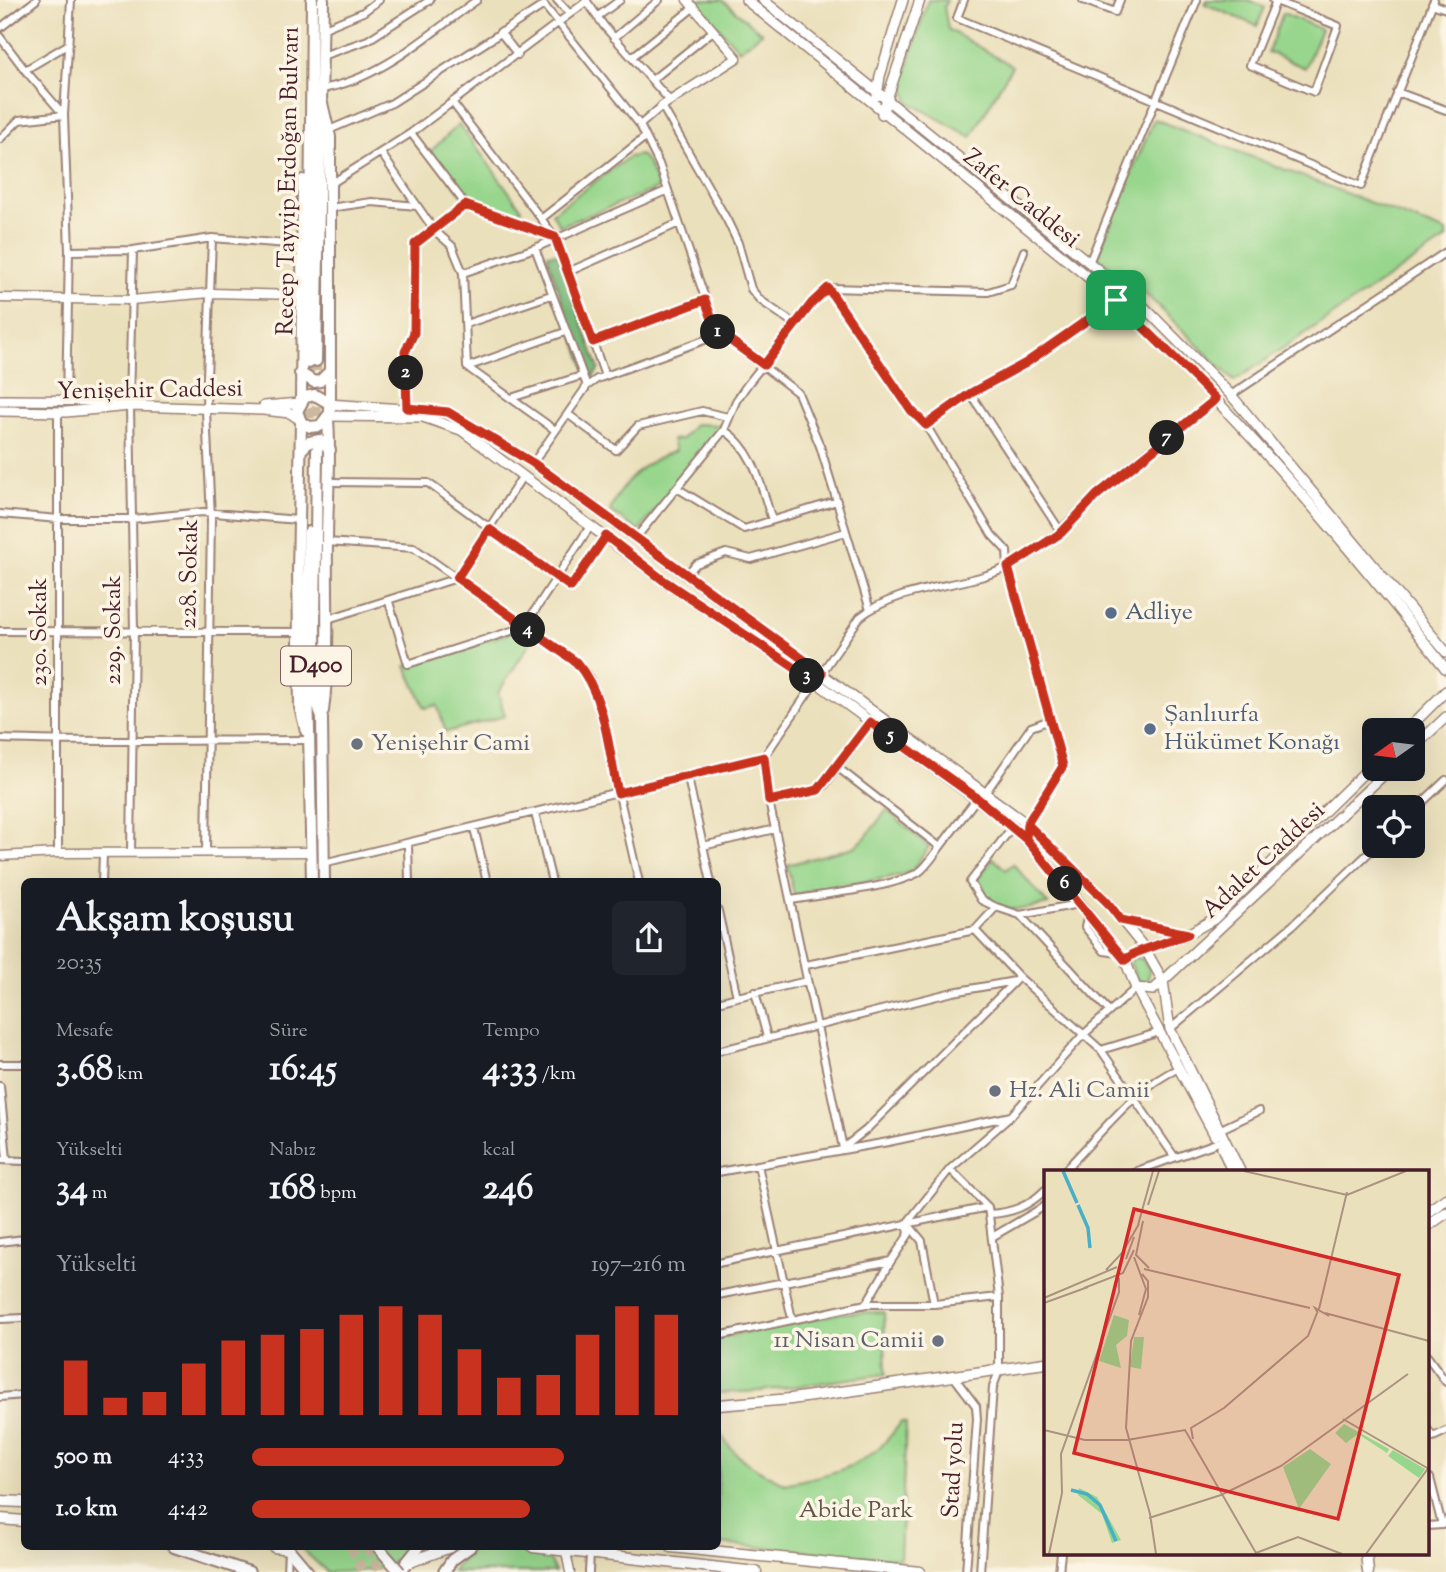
<!DOCTYPE html>
<html lang="tr">
<head>
<meta charset="utf-8">
<style>
	:root { --surface:#171b24; --page:#20242c; --text:#f1f3f6; --muted:#9ea1a6; --accent:#c8321e }
	body { margin:0; font-family:"Sorts Mill Goudy",serif; background:var(--page); color:var(--text); height:100vh; display:flex; flex-direction:column; font-size:26px; white-space:nowrap }
	* { box-sizing:border-box; margin:0 }
	p { font-size:23px; color:var(--muted) }
	.icon { flex:none; width:38px; height:38px; fill:none; stroke:currentColor; stroke-width:2; stroke-linecap:round; stroke-linejoin:round }
	.map { position:relative; flex:1; overflow:hidden }
	.drawer { position:absolute; left:21px; top:878px; width:700px; height:672px; display:flex; flex-direction:column; background:var(--surface); border-radius:10px; box-shadow:0 7px 28px #0002 }
	.drawer>* { flex:none }
	.needle { width:46px; rotate:256deg }
	.controls { position:absolute; left:1362px; top:718px; display:grid; gap:14px }
	.controls a { display:grid; place-items:center; width:63px; height:63px; border-radius:10px; background:var(--surface); box-shadow:0 7px 28px #0002; font-size:35px }
	.pin { position:absolute; display:grid; place-items:center; width:60px; height:60px; color:#fff; margin:-30px; border-radius:14px; box-shadow:0 4px 10px #0006 }
	.km { position:absolute; width:35px; height:35px; margin:-18px; border-radius:50%; background:#222; color:#fff; font-size:19px; line-height:35px; text-align:center }
	.round { display:grid; place-items:center; flex:none; width:74px; height:74px; border-radius:10px; background:var(--page) }
	.overview { display:flex; align-items:center; justify-content:space-between; height:119px; padding:0 35px }
	h1 { font-size:38px; font-weight:700; line-height:52px }
	.metrics { display:grid; grid-template-columns:repeat(3,1fr); gap:10px; height:119px; padding:7px 35px }
	.metrics div { display:grid; align-content:center }
	.metrics b { font-size:35px; font-weight:700 }
	.metrics small { font-size:19px; font-weight:400 }
	.metrics p { font-size:19px }
	.chart { height:196px; padding:14px 35px }
	.chart p { display:flex; justify-content:space-between }
	.chart svg { width:100%; height:126px; margin-top:7px; stroke:var(--accent); stroke-width:6 }
	ul { padding:0 35px; list-style:none; font-size:23px }
	li { display:grid; grid-template-columns:112px 84px 1fr; align-items:center; height:52px }
	li i { height:18px; border-radius:9px; background:var(--accent) }
	.map>svg:first-child { display:block }
	.green { fill:#97d68c; stroke:#707a5c; stroke-width:2 }
	.forest { fill:#79b778; stroke:#626b52; stroke-width:2 }
	.lines { fill:none; stroke-linecap:round; stroke-linejoin:round }
	.trunk-tunnel { stroke:#cbb99f; stroke-width:10; stroke-dasharray:10 5; stroke-linecap:butt }
	.minor-casing { stroke:#9a8074; stroke-width:10 }
	.tertiary-casing { stroke:#9a8074; stroke-width:11 }
	.secondary-casing { stroke:#9a8074; stroke-width:12 }
	.primary-casing { stroke:#9a8074; stroke-width:13 }
	.trunk-casing { stroke:#9a8074; stroke-width:14 }
	.minor { stroke:#fff; stroke-width:6 }
	.tertiary { stroke:#fff; stroke-width:8 }
	.secondary { stroke:#fff; stroke-width:9 }
	.primary { stroke:#fff; stroke-width:10 }
	.trunk { stroke:#fff; stroke-width:10 }
	.trunk-bridge-casing { stroke:#9a8074; stroke-width:14; stroke-linecap:butt }
	.trunk-bridge { stroke:#fff; stroke-width:10 }
	.route-casing { stroke:#fff; stroke-width:14 }
	.route { stroke:#c8321e; stroke-width:9 }
	.service-dot { fill:#5c6f8a; stroke:#fcf5e5; stroke-width:2.5 }
	.worship-dot { fill:#6b7280; stroke:#fcf5e5; stroke-width:2.5 }
	.labels { text-anchor:middle; dominant-baseline:central; stroke-width:7; stroke-linejoin:round; paint-order:stroke }
	.shield { fill:#fcf5e5; stroke:#7f5f63; stroke-width:2 }
	.shield-label { font-size:23px; font-weight:bold; fill:#4a1f2b }
	.street-label { font-size:24px; fill:#4a1f2b; stroke:#fcf5e5 }
	.service-label { font-size:24px; fill:#4e5e75; stroke:#fcf5e5; text-anchor:start }
	.worship-label { font-size:24px; fill:#5b616d; stroke:#fcf5e5; text-anchor:start }
	.park-label { font-size:24px; fill:#615648; stroke:#fcf5e5 }
	.inset-river { fill:none; stroke:#49afc8; stroke-width:3.5 }
	.inset-road { fill:none; stroke:#ab9382; stroke-width:2 }
	.view { fill:#d62828; fill-opacity:0.15; stroke:#d62828; stroke-width:3.5 }
	.inset-edge { fill:none; stroke:#4a1f2b; stroke-width:3.5 }
</style>
</head>
<body>
<div class="map">
<svg width="1446" height="1572" viewBox="0 0 1446 1572">
	<rect width="100%" height="100%" fill="#fcf5e5"/>
	<filter id="ink" filterUnits="userSpaceOnUse"><feTurbulence type="fractalNoise" baseFrequency=".0143" numOctaves="2"/><feDisplacementMap in="SourceGraphic" scale="14" xChannelSelector="R" yChannelSelector="G"/><feConvolveMatrix kernelMatrix="1 2 1 2 8 2 1 2 1" color-interpolation-filters="sRGB"/></filter>
	<filter id="wash" filterUnits="userSpaceOnUse"><feTurbulence type="fractalNoise" baseFrequency=".00686" numOctaves="4" result="noise"/><feDisplacementMap in="SourceGraphic" scale="28" xChannelSelector="R" yChannelSelector="G"/><feGaussianBlur stdDeviation="1.57" result="paint"/><feColorMatrix in="noise" values="0 0 0 0 0 0 0 0 0 0 0 0 0 0 0 0 0 1.4 0 .05"/><feComposite in="paint" operator="in"/></filter>
	<g filter="url(#wash)">
		<rect width="100%" height="100%" fill="#ebe0bc"/>
		<path class="green" d="M 694,0 L 722,0 L 762,33 L 739,50 Z
			M 928,0 L 947,0 L 944,7 L 948,29 L 1012,66 L 971,137 L 909,102 L 903,82 Z
			M 1207,0 L 1248,0 L 1265,7 L 1257,26 L 1205,4 Z
			M 1283,13 L 1321,29 L 1305,68 L 1268,52 Z
			M 1154,119 L 1446,232 L 1446,239 L 1234,381 L 1149,297 L 1097,256 Z
			M 459,124 L 521,208 L 520,215 L 514,220 L 468,202 L 430,152 Z
			M 641,155 L 647,161 L 659,188 L 560,226 L 552,213 L 629,157 Z
			M 695,424 L 720,425 L 722,430 L 639,531 L 610,511 C 622,481 645,461 675,451 L 672,440 L 682,439 Z
			M 522,629 L 532,640 L 498,693 L 505,716 L 446,732 L 437,705 L 425,708 L 406,666 Z
			M 887,810 L 929,847 L 912,870 L 901,875 L 794,895 L 787,865 L 854,847 L 864,839 Z
			M 993,858 L 1006,870 L 1013,864 L 1048,904 C 1018,912 990,916 976,881 Z
			M 1134,957 L 1142,959 L 1149,969 L 1148,983 L 1137,980 L 1130,962 Z
			M 884,1312 L 886,1374 L 761,1391 L 718,1393 L 718,1338 L 841,1313 Z
			M 901,1422 L 906,1423 L 900,1559 L 718,1544 L 718,1434 L 721,1434 C 735,1460 759,1470 785,1484 C 837,1472 870,1468 901,1422 Z
			M 300,1547 L 412,1547 C 390,1572 361,1572 327,1572 Z
			M 481,1547 L 548,1555 L 555,1572 L 452,1572 L 469,1551 Z"/>
		<path class="forest" d="M 552,253 L 557,254 L 599,369 L 593,377 L 588,377 L 548,259 L 548,254 Z"/>
	</g>
	<g filter="url(#ink)">
		<g class="lines">
			<path class="trunk-tunnel" d="M 316,361 L 317,433
				M 309,363 L 310,452
				M 351,1547 L 363,1572
				M 367,1547 L 380,1572"/>
			<g class="minor-casing">
				<path id="minor" d="M 557,0 L 570,14
					M 586,0 L 604,26 L 670,101
					M 964,0 L 957,18 L 1361,186 L 1434,0
					M 1083,0 L 1115,12 L 1120,0
					M 1273,0 L 1276,1 L 1338,26 L 1314,92 L 1250,65 L 1276,1 L 1276,0
					M 1432,4 L 1446,9
					M 597,17 L 620,0
					M 0,28 L 36,0
					M 322,29 L 363,12 L 379,0
					M 500,32 L 518,55
					M 0,37 L 25,70
					M 614,38 L 659,0
					M 322,56 L 368,40 L 430,0
					M 632,57 L 693,8
					M 652,80 L 713,31
					M 321,89 C 380,80 430,33 477,0
					M 1397,92 L 1446,110
					M 452,102 L 555,237 L 605,376
					M 640,125 L 662,106 L 727,220 L 738,243 L 751,289 L 760,300 L 796,325
					M 329,130 L 392,103 L 544,5 L 640,125 L 659,164 L 716,330 L 798,393 L 820,446 L 870,610
					M 411,133 L 466,205
					M 0,139 L 19,120 L 64,115 L 25,70 L 69,44
					M 381,153 L 434,230 L 452,246 L 463,273 L 467,367 L 555,430
					M 329,185 L 411,133 L 587,1
					M 329,208 L 372,202 L 417,206
					M 541,219 L 644,138
					M 535,248 L 587,386
					M 69,251 L 133,250 L 212,238 L 301,245
					M 1089,263 L 1197,0
					M 568,272 L 677,224
					M 463,273 L 535,248 L 668,190
					M 828,288 L 911,410 L 926,425 L 992,535 L 1007,551 L 1008,567 L 1063,767 L 1027,824 L 1026,839
					M 466,324 L 551,295
					M 593,342 L 705,300
					M 467,367 L 565,332
					M 970,393 L 1061,532
					M 1231,395 L 1446,252
					M 511,398 L 581,376
					M 66,400 L 69,251 L 64,115 L 71,0
					M 129,401 L 133,250
					M 130,406 L 134,631 L 131,853
					M 206,406 L 212,238
					M 407,408 L 405,352 L 414,333 L 415,244 L 465,205 L 555,237
					M 206,410 L 211,518 L 206,853
					M 569,415 L 616,450 L 638,426 L 702,411 L 728,417
					M 926,425 L 970,393 L 1026,363 L 1116,300
					M 724,430 C 755,450 761,487 772,520
					M 533,463 L 587,386 L 597,379 L 721,334
					M 330,482 L 428,483 L 571,587 L 606,536
					M 677,488 L 744,529 L 837,501
					M 0,514 L 59,519 L 132,519 L 203,512 L 298,520
					M 635,539 L 724,430 L 736,401 L 747,385 L 812,303 L 828,288 L 988,292 L 1011,285 L 1024,251
					M 327,542 L 414,548 L 576,662 L 590,678 L 596,694 L 639,882
					M 685,576 L 696,564 L 726,553 L 751,559 L 846,532
					M 389,602 L 408,664 L 524,627 L 591,525
					M 328,619 L 457,578 L 522,477
					M 0,631 L 299,632
					M 0,739 C 104,743 206,740 310,740
					M 764,757 L 769,801 L 843,1148 L 866,1130 L 1014,982
					M 688,778 L 711,882
					M 986,792 L 1031,727 L 1050,720
					M 769,801 L 818,790 L 824,786 L 870,721
					M 1412,812 L 1446,780
					M 535,813 L 552,882
					M 474,828 L 487,882
					M 408,844 L 409,882
					M 703,846 L 775,829
					M 940,847 L 977,798
					M 58,853 L 58,412
					M 323,863 L 764,757 L 860,617 C 902,584 963,589 1010,566 C 1045,549 1068,522 1096,496 C 1133,461 1176,431 1216,399
					M 102,882 L 103,854
					M 791,900 C 824,894 893,888 919,872 C 927,866 934,855 940,847 L 837,767
					M 1079,904 L 1020,915 L 996,907 L 975,930 L 1019,977 L 1101,1050 L 1174,1156
					M 996,907 L 981,900 L 970,882 L 1013,826
					M 718,911 L 737,997 L 807,981
					M 1088,914 L 1085,927 L 1104,951 L 1119,953
					M 1020,915 L 1108,1010
					M 1121,921 L 1186,934
					M 806,965 L 975,930
					M 755,992 L 767,1037
					M 718,1002 L 737,997
					M 1170,1029 L 1293,925 L 1377,845
					M 1101,1050 L 1160,1032
					M 718,1051 L 953,992 L 1015,981
					M 0,1064 L 24,1064
					M 0,1086 L 7,1159
					M 1219,1130 L 1259,1111
					M 0,1160 L 24,1161
					M 758,1165 L 792,1319
					M 950,1169 L 988,1207 L 999,1297 L 999,1371 L 993,1387 L 980,1572
					M 1064,1171 C 1099,1136 1134,1088 1179,1068
					M 1137,1171 L 1219,1142
					M 718,1172 L 888,1142 L 1011,1116 L 1082,1036 L 1136,988
					M 989,1214 C 1012,1213 1029,1206 1045,1190
					M 908,1224 L 922,1241 L 934,1304
					M 992,1237 L 1045,1206
					M 0,1242 L 24,1239
					M 718,1263 L 988,1207
					M 718,1295 L 891,1261 L 909,1234 L 907,1223 L 950,1169 L 1010,1117
					M 866,1304 L 891,1261
					M 0,1319 L 24,1318
					M 718,1336 L 866,1304 L 934,1304 L 999,1297
					M 1427,1356 L 1446,1382
					M 954,1377 L 976,1406 L 977,1419 L 966,1572
					M 0,1397 L 24,1395
					M 1427,1429 L 1433,1437 L 1446,1431
					M 1427,1477 L 1430,1478 L 1442,1525
					M 1427,1526 L 1442,1525 L 1446,1521
					M 287,1572 L 288,1549
					M 589,1572 L 590,1554
					M 1059,1572 L 1061,1553"/>
			</g>
			<g class="tertiary-casing">
				<path id="tertiary" d="M 662,106 L 737,58 L 687,0
					M 0,298 L 131,300 L 210,293 L 300,295
					M 0,856 L 58,853 L 311,852
					M 566,1552 L 570,1572"/>
			</g>
			<g class="secondary-casing">
				<path id="secondary" d="M 746,0 L 1116,300 C 1236,413 1344,540 1446,669
					M 763,0 L 1143,306 L 1231,395 L 1446,652
					M 877,96 L 880,76 L 903,0
					M 882,114 L 920,0
					M 0,400 L 135,401
					M 328,404 L 448,412 L 533,463 L 1027,824 L 1107,902 L 1145,949 L 1188,934 L 1214,919 L 1374,763
					M 264,406 L 300,403
					M 0,411 L 66,412 L 130,406 L 263,410 L 290,413 L 299,419
					M 329,416 L 423,417 L 461,430 L 663,580 L 816,682 L 1013,826 L 1060,878 L 1125,960
					M 1407,730 L 1446,691
					M 1412,749 L 1446,717
					M 1136,988 L 1153,990 L 1163,981 L 1145,949 L 1125,960 L 1136,988 L 1215,1136
					M 1222,1148 L 1232,1171
					M 1240,1171 L 1170,1029 L 1163,981 L 1391,768"/>
			</g>
			<g class="primary-casing">
				<path id="primary" d="M 1427,1212 L 1446,1199
					M 1427,1226 L 1446,1213
					M 718,1405 L 791,1399 L 1045,1363
					M 0,1501 L 24,1502
					M 0,1519 L 24,1521
					M 274,1547 L 288,1549
					M 533,1547 L 756,1572
					M 671,1547 L 920,1572
					M 1366,1553 L 1368,1572
					M 410,1562 L 450,1547"/>
			</g>
			<g class="trunk-casing">
				<path id="trunk" d="M 321,99 L 330,137 L 330,413 L 320,426 L 310,427 L 301,422 L 297,411 L 305,397 L 315,395 L 327,402
					M 316,361 L 323,0
					M 309,363 L 312,0
					M 300,373 L 314,382 L 320,381 L 328,373
					M 301,401 L 303,180
					M 301,422 L 298,572 L 300,707 L 306,731
					M 301,450 L 309,442 L 320,440 L 330,450
					M 317,450 L 315,627 L 316,698 L 322,718 L 324,882
					M 309,532 L 307,631 L 312,882
					M 323,711 C 330,655 326,599 327,543 C 327,501 331,461 328,419
					M 174,1547 L 249,1572
					M 287,1547 L 308,1572
					M 399,1572 L 419,1547
					M 444,1572 L 452,1560 L 470,1547"/>
			</g>
			<use href="#minor" class="minor"/>
			<use href="#tertiary" class="tertiary"/>
			<use href="#secondary" class="secondary"/>
			<use href="#primary" class="primary"/>
			<use href="#trunk" class="trunk"/>
			<g class="trunk-bridge-casing">
				<path id="trunk-bridge" d="M 378,1547 L 400,1572"/>
			</g>
			<use href="#trunk-bridge" class="trunk-bridge"/>
		</g>
	</g>
	<g class="lines" filter="url(#ink)">
		<g class="route-casing">
			<path id="route" d="M 1116,300 L 1026,363 L 971,393 L 926,425 L 911,410 L 828,288 L 812,303 L 764,365 L 716,330 L 705,300 L 593,342 L 555,237 L 465,205 L 415,244 L 414,333 L 405,352 L 407,408 L 448,412 L 533,463 L 822,673 L 816,682 L 663,580 L 606,536 L 571,587 L 489,529 L 457,578 L 576,662 C 606,696 608,749 618,793 L 764,757 L 769,801 L 818,790 L 870,722 L 977,798 L 1026,839 L 1027,824 L 1107,902 L 1121,920 L 1188,934 L 1135,953 L 1125,960 L 1026,839 L 1027,824 L 1063,766 L 1008,567 L 1061,533 L 1097,495 L 1216,399 L 1116,300"/>
		</g>
		<use href="#route" class="route"/>
	</g>
	<g class="service-dot">
		<circle cx="1111" cy="613" r="7"/>
		<circle cx="1150" cy="729" r="7"/>
	</g>
	<g class="worship-dot">
		<circle cx="357" cy="744" r="7"/>
		<circle cx="995" cy="1091" r="7"/>
		<circle cx="938" cy="1341" r="7"/>
	</g>
	<g class="labels">
		<rect class="shield" x="281" y="646.5" width="70" height="39" rx="5"/>
		<g class="shield-label">
			<text x="316" y="666">D400</text>
		</g>
		<g class="street-label">
			<text transform="translate(289 181) rotate(-89)">Recep Tayyip Erdoğan Bulvarı</text>
			<text transform="translate(1021 199) rotate(39)">Zafer Caddesi</text>
			<text transform="translate(150 391) rotate(-1)">Yenişehir Caddesi</text>
			<text transform="translate(190 574) rotate(-89)">228. Sokak</text>
			<text transform="translate(114 630) rotate(-90)">229. Sokak</text>
			<text transform="translate(40 632) rotate(-90)">230. Sokak</text>
			<text transform="translate(1264 861) rotate(-43)">Adalet Caddesi</text>
			<text transform="translate(954 1470) rotate(-87)">Stad yolu</text>
		</g>
		<g class="service-label">
			<text x="1125" y="613">Adliye</text>
			<text x="1164" y="715">Şanlıurfa<tspan x="1164" dy="28">Hükümet Konağı</tspan></text>
		</g>
		<g class="worship-label">
			<text x="371" y="744">Yenişehir Cami</text>
			<text x="1009" y="1091">Hz. Ali Camii</text>
			<text x="924" y="1341" text-anchor="end">11 Nisan Camii</text>
		</g>
		<g class="park-label">
			<text x="856" y="1511">Abide Park</text>
		</g>
	</g>
	<g transform="translate(1044 1170)">
		<rect width="385" height="385" fill="#ebe0bc"/>
		<path d="M 70,145 L 85,150 L 83,166 L 72,175 L 77,198 L 55,191 ZM 90,167 L 100,167 L 97,199 L 86,197 ZM 300,254 L 345,279 L 343,283 L 314,264 L 302,273 L 291,263 ZM 266,279 L 287,294 L 255,339 L 239,297 ZM 349,280 L 381,299 L 375,308 L 344,286 ZM 35,318 L 53,327 L 77,370 L 68,373 L 58,344 L 34,325 Z" fill="#97d68c"/>
		<path class="inset-river" d="M 19,1 L 33,33M 34,35 L 44,58 L 46,78M 27,320 L 43,324 L 56,335 L 72,371"/>
		<path class="inset-road" d="M 200,1 L 303,25 L 362,1M 104,35 L 115,1M 99,51 L 92,85 L 105,98M 94,55 L 109,1M 90,87 L 102,119 L 95,145M 82,89 L 90,67M 100,99 L 266,138M 62,100 L 78,83 L 95,54M 98,104 L 104,111 L 104,127 L 87,171 L 82,258 L 106,344 L 112,384M 40,118 L 79,103 L 90,80M 0,128 L 73,97M 0,133 L 44,117M 275,139 L 303,22M 274,143 L 271,138 L 285,146M 281,143 L 385,171M 299,249 L 385,299M 0,260 L 41,270 L 83,270 L 141,260 L 212,383 L 254,367 L 298,384M 149,269 L 147,258 L 180,238 L 264,166 L 273,143M 105,348 L 177,325 L 237,296 L 364,204M 5,384 L 18,323 L 17,284 L 75,122 L 75,108M 322,384 L 385,297"/>
		<path class="view" d="M 90,39 L 355,105 L 294,349 L 30,283 Z"/>
		<rect width="385" height="385" class="inset-edge"/>
	</g>
</svg>
<div class="controls">
<a><svg class="needle" viewBox="-14 -14 28 28"><path d="M0-13l5 13h-10z" fill="#e53935"/><path d="M0 13l5-13h-10z" fill="#9ea1a6"/></svg></a>
<a><svg class="icon" aria-label="locate" viewBox="0 0 24 24"><circle cx="12" cy="12" r="6"/><path d="M12 2v4M12 18v4M2 12h4M18 12h4"/></svg></a>
</div>
<div class="pin" style="left:1116px;top:300px;background:#1e9e55"><svg class="icon" aria-label="arrive" viewBox="0 0 24 24"><path d="M6 21V4h12l-3 4 3 4H6"/></svg></div>
<b class="km" style="left:718px;top:332px">1</b>
<b class="km" style="left:406px;top:373px">2</b>
<b class="km" style="left:807px;top:676px">3</b>
<b class="km" style="left:528px;top:630px">4</b>
<b class="km" style="left:891px;top:736px">5</b>
<b class="km" style="left:1065px;top:884px">6</b>
<b class="km" style="left:1167px;top:438px">7</b>
<section class="drawer">
<div class="overview"><div><h1>Akşam koşusu</h1><p>20:35</p></div><a class="round"><svg class="icon" aria-label="share" viewBox="0 0 24 24"><path d="M12 15V3M7 8l5-5 5 5M5 13v7h14v-7"/></svg></a></div>
<div class="metrics">
<div><p>Mesafe</p><b>3.68<small> km</small></b></div>
<div><p>Süre</p><b>16:45</b></div>
<div><p>Tempo</p><b>4:33<small> /km</small></b></div>
</div>
<div class="metrics">
<div><p>Yükselti</p><b>34<small> m</small></b></div>
<div><p>Nabız</p><b>168<small> bpm</small></b></div>
<div><p>kcal</p><b>246</b></div>
</div>
<div class="chart"><p><span>Yükselti</span>197–216 m</p>
<svg viewBox="0 0 160 44" preserveAspectRatio="none"><path d="M5 44V25M15 44V38M25 44V36M35 44V26M45 44V18M55 44V16M65 44V14M75 44V9M85 44V6M95 44V9M105 44V21M115 44V31M125 44V30M135 44V16M145 44V6M155 44V9"/></svg>
</div>
<ul>
<li><b>500 m</b>4:33<i style="width:72%"></i></li>
<li><b>1.0 km</b>4:42<i style="width:64%"></i></li>
</ul>
</section>
</div>
</body>
</html>
